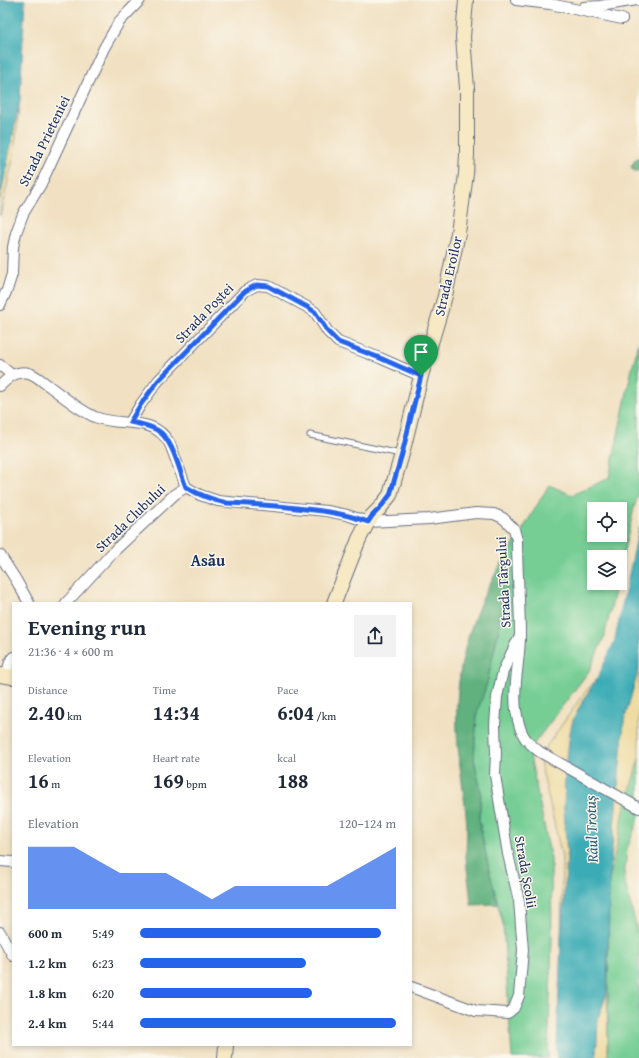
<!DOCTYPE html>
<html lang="en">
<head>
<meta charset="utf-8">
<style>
	:root { --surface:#fff; --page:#f2f2f3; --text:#1f2937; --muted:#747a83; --accent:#2563eb }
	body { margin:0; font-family:"Gentium Book Plus",serif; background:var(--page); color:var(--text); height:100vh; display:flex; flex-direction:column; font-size:15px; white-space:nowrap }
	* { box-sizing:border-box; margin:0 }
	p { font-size:13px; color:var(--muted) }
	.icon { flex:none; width:22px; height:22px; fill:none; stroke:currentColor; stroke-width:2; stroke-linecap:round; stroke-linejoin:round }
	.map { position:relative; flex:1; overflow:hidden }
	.sheet { position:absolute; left:12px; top:602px; width:400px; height:444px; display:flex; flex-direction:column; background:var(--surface); border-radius:0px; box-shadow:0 2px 6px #0003 }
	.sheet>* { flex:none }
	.tools { position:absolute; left:587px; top:502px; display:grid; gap:8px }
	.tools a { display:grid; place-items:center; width:40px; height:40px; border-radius:0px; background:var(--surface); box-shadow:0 2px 6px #0003; font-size:20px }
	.pin { position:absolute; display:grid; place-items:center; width:34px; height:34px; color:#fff; margin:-41px -17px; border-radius:50% 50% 50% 0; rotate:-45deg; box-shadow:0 0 4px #0007 }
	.pin .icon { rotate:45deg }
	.round { display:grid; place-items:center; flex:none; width:42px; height:42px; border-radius:0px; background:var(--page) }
	.headline { display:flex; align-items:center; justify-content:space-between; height:68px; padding:0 16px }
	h1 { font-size:22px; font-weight:700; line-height:30px }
	.metrics { display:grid; grid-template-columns:repeat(3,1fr); gap:6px; height:68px; padding:4px 16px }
	.metrics div { display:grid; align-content:center }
	.metrics b { font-size:20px; font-weight:700 }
	.metrics small { font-size:11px; font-weight:400 }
	.metrics p { font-size:11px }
	.chart { height:112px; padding:8px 16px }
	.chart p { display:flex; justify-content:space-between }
	.chart svg { width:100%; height:72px; margin-top:4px; fill:var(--accent); opacity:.7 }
	ul { padding:0 16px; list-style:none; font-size:13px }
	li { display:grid; grid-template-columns:64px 48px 1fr; align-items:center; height:30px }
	li i { height:10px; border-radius:5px; background:var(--accent) }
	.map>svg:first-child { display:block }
	.green { fill:#76ce94; stroke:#487e79; fill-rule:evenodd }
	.forest { fill:#60b17e; stroke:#3e706e }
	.sand { fill:#eeda9e; stroke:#84847e }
	.water { fill:#3aacb5; stroke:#2a6e8a }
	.pier { fill:#f1e1c2 }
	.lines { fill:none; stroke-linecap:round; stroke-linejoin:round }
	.lane-casing { stroke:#666d81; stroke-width:7 }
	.street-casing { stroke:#666d81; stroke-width:12 }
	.secondary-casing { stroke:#666d81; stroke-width:16 }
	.lane { stroke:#fff; stroke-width:5 }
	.street { stroke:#fff; stroke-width:10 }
	.secondary { stroke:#f6e9c3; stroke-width:14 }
	.route-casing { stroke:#fff; stroke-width:8 }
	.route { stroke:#2563eb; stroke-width:5 }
	.labels { text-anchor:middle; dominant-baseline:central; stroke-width:3; stroke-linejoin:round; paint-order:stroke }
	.street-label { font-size:14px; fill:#1b2f5e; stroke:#fbf7ec }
	.water-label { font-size:15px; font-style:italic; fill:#265b7c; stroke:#fbf7ec }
	.quarter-label { font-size:16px; font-weight:bold; fill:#1b2f5e; stroke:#fbf7ec }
</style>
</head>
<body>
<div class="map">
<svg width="639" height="1058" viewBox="0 0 639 1058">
	<rect width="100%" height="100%" fill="#fbf7ec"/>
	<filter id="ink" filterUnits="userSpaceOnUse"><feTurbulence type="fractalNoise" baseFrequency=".025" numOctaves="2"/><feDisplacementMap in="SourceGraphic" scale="8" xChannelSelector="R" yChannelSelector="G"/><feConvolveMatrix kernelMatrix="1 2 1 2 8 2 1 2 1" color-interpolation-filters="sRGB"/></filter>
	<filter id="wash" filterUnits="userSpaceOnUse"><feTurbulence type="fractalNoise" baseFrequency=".012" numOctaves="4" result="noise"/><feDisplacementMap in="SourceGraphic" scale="16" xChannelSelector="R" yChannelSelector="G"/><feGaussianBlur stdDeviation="0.9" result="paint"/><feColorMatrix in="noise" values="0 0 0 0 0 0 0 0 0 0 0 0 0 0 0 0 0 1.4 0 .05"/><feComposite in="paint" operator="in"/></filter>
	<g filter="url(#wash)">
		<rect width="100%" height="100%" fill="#f1e1c2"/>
		<path class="green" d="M 639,342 L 639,492 L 635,504 L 620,568 L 620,557 L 594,557 L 594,583 L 617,583 L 604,637 L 589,671 L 536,741 L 529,751 L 551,859 L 552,939 L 548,1058 L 512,1058 L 503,924 L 489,870 L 479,820 L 481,792 L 474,759 L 477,713 L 487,683 L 506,597 L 510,551 L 549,485 L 572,495 L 609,478 L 631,373 ZM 594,509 L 620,509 L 620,535 L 594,535 Z
			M 639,758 L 639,817 L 627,849 L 624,878 L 639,938 L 639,1058 L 608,1058 L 609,881 L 624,810 Z"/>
		<path class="forest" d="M 639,157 L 639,171 L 634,171 L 631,167 L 635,160 Z
			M 510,551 L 506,597 L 487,683 L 477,713 L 474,759 L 481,792 L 479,820 L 489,870 L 498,904 L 471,905 C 470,889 467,873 466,857 C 466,843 468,828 466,814 C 463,786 458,758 457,730 C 454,666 473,603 510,551 Z"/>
		<path class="sand" d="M 20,99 L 14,155 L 0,216 L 0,199 Z
			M 639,668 L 639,758 L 624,810 L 609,881 L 624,721 Z
			M 597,678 L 579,708 L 564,808 L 567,856 L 561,939 L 562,857 L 539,757 L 585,692 Z
			M 607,993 L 608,1058 L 596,1058 L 598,1018 Z"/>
		<path class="water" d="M 0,0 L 25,0 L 20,99 L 0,199 Z
			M 639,527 L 639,668 L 624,721 L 609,881 L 607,993 L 598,1018 L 596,1058 L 556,1058 L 561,939 L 567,856 L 564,808 L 565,776 L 570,732 L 573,720 L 579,708 L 597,678 L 614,641 Z"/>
		<path class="pier" d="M 639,525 L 614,641 L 597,678 L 588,688 L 612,641 L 637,527 Z
			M 561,911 L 556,1058 L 554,1058 L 559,939 Z"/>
	</g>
	<g filter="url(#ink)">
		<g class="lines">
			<g class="lane-casing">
				<path id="lane" d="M 310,435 L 401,454"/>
			</g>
			<g class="street-casing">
				<path id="street" d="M 516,0 L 550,4 L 622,19
					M 584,7 L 600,6 L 637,0
					M 0,305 L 7,290 L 12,274 L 13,247 L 16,233 L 23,214 L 41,184 L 104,48 L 119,22 L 140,0
					M 0,365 L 12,375
					M 0,386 C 8,378 16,370 29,373 C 36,375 43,382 49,386 C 64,397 79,410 95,417 C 122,428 153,414 170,444 L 186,487
					M 130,422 L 141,404 L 158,381 L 245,291 L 257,285 L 268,286 L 309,308 L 315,312 L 328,332 L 338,342 L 380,358 L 421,376
					M 0,555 L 16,580 L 29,603
					M 66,603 L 114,551 L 175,494 L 186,487 L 200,495 L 218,501 L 327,511 L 347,515 L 368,522 L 429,519 L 476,513 L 494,514 L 503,518 L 514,529 L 517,540 C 517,572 520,604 520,635 C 520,664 510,695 519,724 C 523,739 528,742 540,752 L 639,808
					M 6,676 L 10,662 L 13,657
					M 0,861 L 13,862
					M 0,932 L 13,956
					M 411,987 L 476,1011 L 508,1013 L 514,1008 L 519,996 L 523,950 L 519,901 L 508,854 L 495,775 L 496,754 L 495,725 L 497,697 L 503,671 L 518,639"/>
			</g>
			<g class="secondary-casing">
				<path id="secondary" d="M 334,603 L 359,539 L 368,522 L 372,516 L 380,508 L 390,495 L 402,454 L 421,376 L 445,296 L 458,233 L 466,174 L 467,154 L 467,88 L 463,37 L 466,0
					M 0,675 L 13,677
					M 225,1058 L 226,1045"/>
			</g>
			<use href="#lane" class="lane"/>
			<use href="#street" class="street"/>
			<use href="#secondary" class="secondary"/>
		</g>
	</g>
	<g class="lines" filter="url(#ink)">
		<g class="route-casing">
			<path id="route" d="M 257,285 L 268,286 L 309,308 L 315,312 L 328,332 L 338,342 L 380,358 L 421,376 L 402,454 L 390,495 L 380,508 L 372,516 L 368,522 C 347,514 327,511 305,509 C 279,506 253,504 227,503 C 212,500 199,495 186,487 C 179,470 173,439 157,430 C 149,425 139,424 130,422 L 141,404 L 158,381 L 245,291 Z"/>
		</g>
		<use href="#route" class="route"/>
	</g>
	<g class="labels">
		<g class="street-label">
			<text transform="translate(44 141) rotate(-64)">Strada Prieteniei</text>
			<text transform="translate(448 276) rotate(-77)">Strada Eroilor</text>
			<text transform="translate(204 313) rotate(-46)">Strada Poștei</text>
			<text transform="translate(130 518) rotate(-44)">Strada Clubului</text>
			<text transform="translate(503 582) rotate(-93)">Strada Târgului</text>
			<text transform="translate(526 872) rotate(80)">Strada Școlii</text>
		</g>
		<g class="water-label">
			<text transform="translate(591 829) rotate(-92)">Râul Trotuș</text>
		</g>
		<g class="quarter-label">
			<text x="208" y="560">Asău</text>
		</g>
	</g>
</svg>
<div class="tools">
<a><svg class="icon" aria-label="locate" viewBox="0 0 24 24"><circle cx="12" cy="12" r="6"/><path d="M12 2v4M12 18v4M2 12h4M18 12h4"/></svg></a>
<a><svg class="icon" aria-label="layers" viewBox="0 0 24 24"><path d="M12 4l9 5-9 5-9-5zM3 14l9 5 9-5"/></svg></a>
</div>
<div class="pin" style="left:421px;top:376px;background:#1e9e55"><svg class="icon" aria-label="arrive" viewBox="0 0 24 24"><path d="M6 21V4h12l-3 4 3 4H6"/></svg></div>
<section class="sheet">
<div class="headline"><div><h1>Evening run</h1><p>21:36 · 4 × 600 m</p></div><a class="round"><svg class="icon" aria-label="share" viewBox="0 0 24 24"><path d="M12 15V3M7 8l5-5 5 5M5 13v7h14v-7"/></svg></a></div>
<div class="metrics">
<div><p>Distance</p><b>2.40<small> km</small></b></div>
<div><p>Time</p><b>14:34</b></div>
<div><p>Pace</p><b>6:04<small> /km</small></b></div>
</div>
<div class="metrics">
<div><p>Elevation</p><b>16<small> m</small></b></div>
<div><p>Heart rate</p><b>169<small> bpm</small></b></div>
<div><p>kcal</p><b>188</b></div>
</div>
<div class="chart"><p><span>Elevation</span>120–124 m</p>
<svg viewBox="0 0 160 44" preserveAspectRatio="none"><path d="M0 44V6L10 6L20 6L30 14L40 22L50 22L60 22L70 30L80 38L90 30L100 30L110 30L120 30L130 30L140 22L150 14L160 6V44z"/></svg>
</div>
<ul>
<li><b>600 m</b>5:49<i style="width:94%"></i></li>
<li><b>1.2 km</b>6:23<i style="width:65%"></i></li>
<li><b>1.8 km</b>6:20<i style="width:67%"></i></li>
<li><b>2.4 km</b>5:44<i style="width:100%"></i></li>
</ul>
</section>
</div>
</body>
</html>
